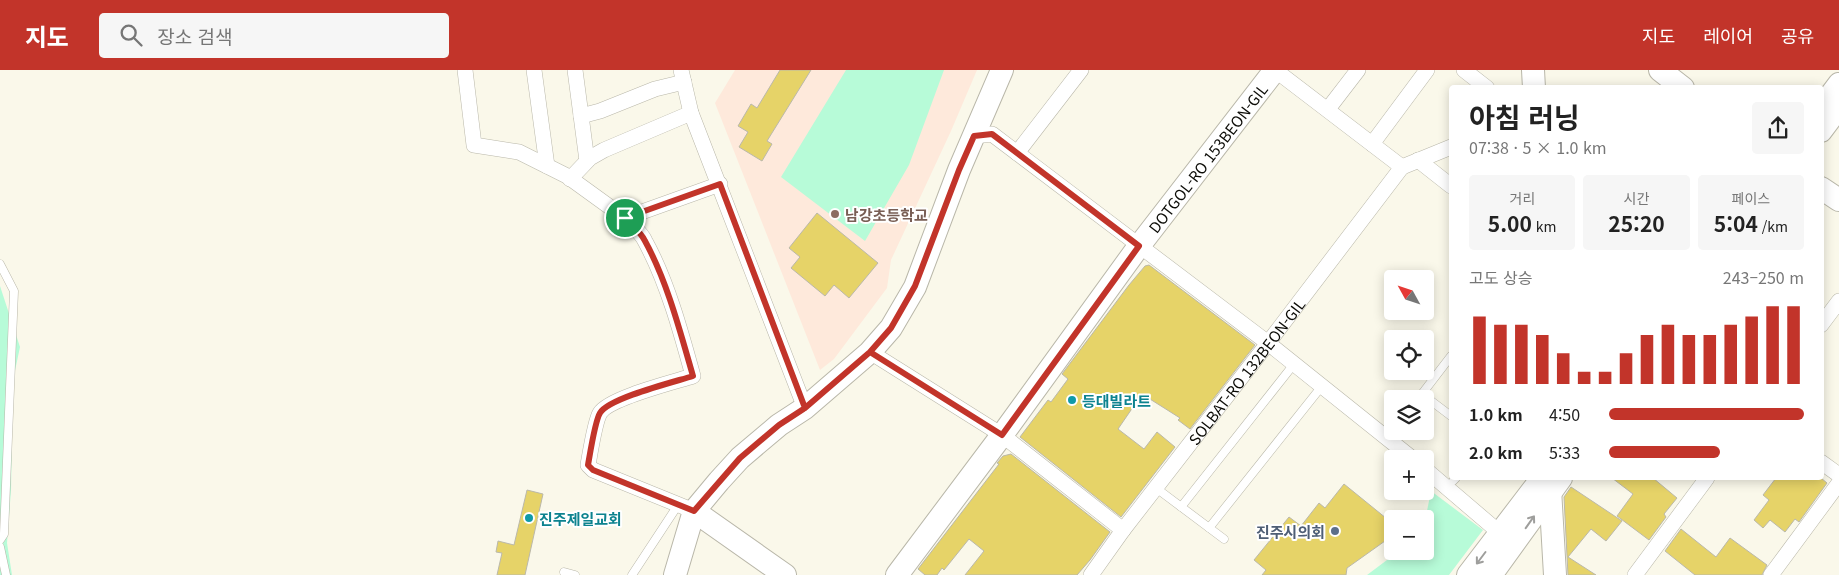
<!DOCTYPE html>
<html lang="ko">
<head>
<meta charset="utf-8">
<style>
	:root { --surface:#fff; --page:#f6f6f6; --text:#222; --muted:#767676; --accent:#c2342a }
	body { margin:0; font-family:Georgia,"Noto Sans KR",serif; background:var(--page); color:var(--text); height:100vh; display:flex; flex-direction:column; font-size:19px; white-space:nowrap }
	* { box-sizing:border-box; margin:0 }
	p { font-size:16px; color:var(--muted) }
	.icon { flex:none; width:28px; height:28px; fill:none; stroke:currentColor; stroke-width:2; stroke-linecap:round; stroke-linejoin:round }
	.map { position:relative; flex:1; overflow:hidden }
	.drawer { position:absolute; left:1449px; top:15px; width:375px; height:395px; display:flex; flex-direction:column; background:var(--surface); border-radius:5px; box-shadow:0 2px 12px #0003 }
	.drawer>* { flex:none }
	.needle { width:32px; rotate:310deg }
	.controls { position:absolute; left:1384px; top:200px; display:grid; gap:10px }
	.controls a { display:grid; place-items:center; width:50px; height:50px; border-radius:5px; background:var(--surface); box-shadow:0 2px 12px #0003; font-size:25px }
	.pin { position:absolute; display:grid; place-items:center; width:42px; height:42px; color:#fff; margin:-21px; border:2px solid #fff; border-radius:50%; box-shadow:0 1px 5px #0007 }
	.round { display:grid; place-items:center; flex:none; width:52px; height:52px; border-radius:5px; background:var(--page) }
	.head { display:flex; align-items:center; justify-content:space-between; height:85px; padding:0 20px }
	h1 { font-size:28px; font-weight:700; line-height:38px }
	.figures { display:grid; grid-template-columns:repeat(3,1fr); gap:8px; height:85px; padding:5px 20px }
	.figures div { display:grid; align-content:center; border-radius:5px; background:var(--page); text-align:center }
	.figures b { font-size:21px; font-weight:700 }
	.figures small { font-size:14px; font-weight:400 }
	.figures p { font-size:14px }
	.chart { height:140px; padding:10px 20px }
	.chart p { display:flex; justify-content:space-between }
	.chart svg { width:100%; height:90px; margin-top:5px; stroke:var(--accent); stroke-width:6 }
	ul { padding:0 20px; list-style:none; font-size:16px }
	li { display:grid; grid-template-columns:80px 60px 1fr; align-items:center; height:38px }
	li i { height:12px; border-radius:6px; background:var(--accent) }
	header { display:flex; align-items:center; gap:30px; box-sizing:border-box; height:70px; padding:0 25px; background:var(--accent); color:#fff }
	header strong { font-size:24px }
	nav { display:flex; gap:28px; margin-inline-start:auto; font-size:18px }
	.search { width:350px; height:45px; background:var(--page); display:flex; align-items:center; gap:12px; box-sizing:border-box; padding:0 18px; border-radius:5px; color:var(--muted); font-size:19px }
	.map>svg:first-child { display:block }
	.education { fill:#fee9db }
	.green { fill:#b7fbd8 }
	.building { fill:#e6d368; stroke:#bab8aa }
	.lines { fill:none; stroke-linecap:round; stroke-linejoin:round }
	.lane-casing { stroke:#b9b7a9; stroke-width:9 }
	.street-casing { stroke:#b9b7a9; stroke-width:16 }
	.secondary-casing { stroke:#b9b7a9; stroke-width:24 }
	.lane { stroke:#fff; stroke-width:8 }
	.street { stroke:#fff; stroke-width:15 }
	.secondary { stroke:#fff; stroke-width:22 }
	.oneway { stroke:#9e9e9c }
	.route-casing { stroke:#fff; stroke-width:10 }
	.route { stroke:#c2342a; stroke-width:6 }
	.education-dot { fill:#8d6e63; stroke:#fff; stroke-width:2 }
	.culture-dot { fill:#0f9aa8; stroke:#fff; stroke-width:2 }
	.service-dot { fill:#5c6f8a; stroke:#fff; stroke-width:2 }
	.labels { text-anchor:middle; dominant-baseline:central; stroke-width:4; stroke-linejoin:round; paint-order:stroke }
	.street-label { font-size:15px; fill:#0c0c07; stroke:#fff }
	.education-label { font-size:15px; font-weight:bold; fill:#785e54; stroke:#fff; text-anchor:start }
	.culture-label { font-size:15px; font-weight:bold; fill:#0d838f; stroke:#fff; text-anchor:start }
	.service-label { font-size:15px; font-weight:bold; fill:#4e5e75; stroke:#fff; text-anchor:end }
</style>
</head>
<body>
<header>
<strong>지도</strong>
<div class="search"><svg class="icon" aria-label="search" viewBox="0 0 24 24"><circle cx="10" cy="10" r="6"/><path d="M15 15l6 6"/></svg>장소 검색</div>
<nav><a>지도</a><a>레이어</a><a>공유</a></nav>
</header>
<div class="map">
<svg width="1839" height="505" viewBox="0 0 1839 505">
	<rect width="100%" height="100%" fill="#faf8ea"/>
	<path class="education" d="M 735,0 L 977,0 L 951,61 L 891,190 L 887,218 L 834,289 L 820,300 L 715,33 Z"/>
	<path class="green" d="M 846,0 L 944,0 L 909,95 L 865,171 L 781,107 Z
		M 0,216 L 20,277 L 13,310 L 11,420 L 7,473 L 12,505 L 0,505 Z
		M 1431,421 L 1483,460 L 1449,505 L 1367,505 L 1399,481 L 1425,481 L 1425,451 Z"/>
	<path class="building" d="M 780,0 L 811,0 L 767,71 L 772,74 L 762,91 L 739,77 L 748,62 L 738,56 L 751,34 L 757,38 Z
		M 817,143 L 878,193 L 849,228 L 834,215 L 825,226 L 791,198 L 800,187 L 789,178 Z
		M 1149,195 L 1255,275 L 1190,359 L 1178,350 L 1180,348 L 1142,324 L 1118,359 L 1144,379 L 1157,362 L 1175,377 L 1121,447 L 1020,367 L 1048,330 L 1051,332 L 1068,309 L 1062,304 L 1129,215 L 1145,196 Z
		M 1011,384 L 1110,462 L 1090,490 L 1077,505 L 965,505 L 984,481 L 969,469 L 944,500 L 942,498 L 937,505 L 925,505 L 918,499 L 999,394 L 997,393 L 1003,386 Z
		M 1612,408 L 1653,408 L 1677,428 L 1664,444 L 1666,447 L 1649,470 L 1617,446 L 1633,424 Z
		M 1776,408 L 1821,408 L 1827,413 L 1799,452 L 1795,449 L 1785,462 L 1770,450 L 1763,458 L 1754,450 L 1769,430 L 1763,425 Z
		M 1344,414 L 1392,453 L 1392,466 L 1347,498 L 1346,505 L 1262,505 L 1266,500 L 1254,490 L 1289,447 L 1301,456 L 1319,433 L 1325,438 Z
		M 1571,417 L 1622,451 L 1606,471 L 1591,459 L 1568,487 L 1596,505 L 1568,505 L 1564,427 Z
		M 527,420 L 543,424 L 525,505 L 497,505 L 502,483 L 496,482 L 498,471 L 514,475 Z
		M 1681,459 L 1716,487 L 1730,468 L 1767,495 L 1762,505 L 1695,505 L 1665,481 Z"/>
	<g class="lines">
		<g class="lane-casing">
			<path id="lane" d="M 0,194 L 14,221 L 4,464 L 0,470
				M 1422,324 L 1451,346
				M 1418,329 L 1451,286
				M 1453,411 L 1456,408
				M 1156,418 L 1224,469
				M 1181,437 L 1294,294
				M 1209,458 L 1322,316
				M 0,477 L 6,505
				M 564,502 L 575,505
				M 632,505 L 678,435"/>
		</g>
		<g class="street-casing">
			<g id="street">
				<path d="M 465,0 L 474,75 L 519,82 L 567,106 L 625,148 L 720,114"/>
				<path d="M 534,0 L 547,96"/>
				<path d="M 575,0 L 587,91"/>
				<path d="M 681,0 L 691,43 L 805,338"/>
				<path d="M 1275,0 L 1402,97"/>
				<path d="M 1464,0 L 1487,18"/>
				<path d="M 1328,39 L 1358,0"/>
				<path d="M 581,46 L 600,41 L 655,19 L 684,12"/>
				<path d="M 974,66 L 992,64 L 1268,273 L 1413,389"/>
				<path d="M 1372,74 L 1427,0"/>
				<path d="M 1017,83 L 1081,0"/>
				<path d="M 1418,90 L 1451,116"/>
				<path d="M 1402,97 L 1451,77"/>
				<path d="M 570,109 L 590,88 L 604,80 L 691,43"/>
				<path d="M 625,148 C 631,155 641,162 645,171 C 667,211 681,262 693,306 C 674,312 609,328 600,343 C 595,351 590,384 588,395 L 593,400 L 694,441"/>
				<path d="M 1821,255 L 1839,231"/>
				<path d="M 870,282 L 1002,365 L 1123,460"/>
				<path d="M 1821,392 L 1839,405"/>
				<path d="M 1425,399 L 1500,463"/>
				<path id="s1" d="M 1091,505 L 1123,460 L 1268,273 L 1402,97"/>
				<path d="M 1635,505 L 1707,408"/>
				<path d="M 1771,505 L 1839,413"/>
			</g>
		</g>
		<g class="secondary-casing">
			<g id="secondary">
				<path d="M 1533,0 L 1534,18"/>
				<path d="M 1660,0 L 1683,18"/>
				<path d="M 1821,38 L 1839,14"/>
				<path d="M 1821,61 L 1839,37"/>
				<path d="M 1821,118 L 1839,130"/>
				<path d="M 1550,419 L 1555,505"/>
				<path d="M 694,441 L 785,505"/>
				<path d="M 675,505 L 694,441 L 719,411 L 740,388 L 779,355 L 805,338 L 870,282 L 891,258 L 915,217 L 959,100 L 1002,0"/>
				<path id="s2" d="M 897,505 L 1002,365 L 1139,176 L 1275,0"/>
				<path d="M 1468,505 L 1542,408"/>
				<path d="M 1491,505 L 1561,408"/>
			</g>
		</g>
		<use href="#lane" class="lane"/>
		<use href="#street" class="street"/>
		<use href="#secondary" class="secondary"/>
	</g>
	<defs><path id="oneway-shaft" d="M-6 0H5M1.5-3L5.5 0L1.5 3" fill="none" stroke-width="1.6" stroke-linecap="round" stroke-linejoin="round" transform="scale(1.25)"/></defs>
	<g class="oneway">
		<use href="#oneway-shaft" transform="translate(1530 452) rotate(-55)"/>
		<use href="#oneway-shaft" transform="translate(1481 488) rotate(127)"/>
	</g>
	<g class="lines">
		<g class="route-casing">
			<path id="route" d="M 625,148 C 631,155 641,162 645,171 C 667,211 680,261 693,306 C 674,312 609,328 600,343 C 595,351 590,384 588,395 L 593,400 L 694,441 L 740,388 L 779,355 L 805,338 L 870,282 L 1002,365 L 1139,176 L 992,64 L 974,66 L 959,100 L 915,216 L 891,258 L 870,282 L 805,338 L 720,114 L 625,148"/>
		</g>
		<use href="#route" class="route"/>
	</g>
	<circle class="education-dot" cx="835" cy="144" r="5"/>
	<g class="culture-dot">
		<circle cx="1072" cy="330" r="5"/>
		<circle cx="529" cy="448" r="5"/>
	</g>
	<circle class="service-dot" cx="1335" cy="461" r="5"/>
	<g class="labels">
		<g class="street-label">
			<text stroke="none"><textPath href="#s2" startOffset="520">DOTGOL-RO 153BEON-GIL</textPath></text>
			<text stroke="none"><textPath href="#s1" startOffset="256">SOLBAT-RO 132BEON-GIL</textPath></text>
		</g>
		<g class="education-label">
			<text x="845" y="144">남강초등학교</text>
		</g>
		<g class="culture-label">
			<text x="1082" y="330">등대빌라트</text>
			<text x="539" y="448">진주제일교회</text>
		</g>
		<g class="service-label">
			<text x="1325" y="461">진주시의회</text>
		</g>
	</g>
</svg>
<div class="controls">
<a><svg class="needle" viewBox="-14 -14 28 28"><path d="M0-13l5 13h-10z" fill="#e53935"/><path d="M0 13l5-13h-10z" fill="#767676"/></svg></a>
<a><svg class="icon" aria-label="locate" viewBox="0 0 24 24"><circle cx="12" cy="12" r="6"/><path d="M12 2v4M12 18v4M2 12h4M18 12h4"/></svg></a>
<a><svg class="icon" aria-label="layers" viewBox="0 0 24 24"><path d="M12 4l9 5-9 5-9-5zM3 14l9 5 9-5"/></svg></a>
<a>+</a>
<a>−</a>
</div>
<div class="pin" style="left:625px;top:148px;background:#1e9e55"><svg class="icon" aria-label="arrive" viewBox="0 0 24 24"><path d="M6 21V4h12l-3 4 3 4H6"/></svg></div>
<section class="drawer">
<div class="head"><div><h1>아침 러닝</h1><p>07:38 · 5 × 1.0 km</p></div><a class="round"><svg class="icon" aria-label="share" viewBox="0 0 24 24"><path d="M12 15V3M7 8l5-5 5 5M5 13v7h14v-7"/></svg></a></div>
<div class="figures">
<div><p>거리</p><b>5.00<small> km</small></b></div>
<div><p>시간</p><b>25:20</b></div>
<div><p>페이스</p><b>5:04<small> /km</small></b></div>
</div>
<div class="chart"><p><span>고도 상승</span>243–250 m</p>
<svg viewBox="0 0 160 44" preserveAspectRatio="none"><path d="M5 44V11M15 44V15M25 44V15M35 44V20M45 44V29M55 44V38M65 44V38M75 44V29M85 44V20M95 44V15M105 44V20M115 44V20M125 44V15M135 44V11M145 44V6M155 44V6"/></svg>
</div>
<ul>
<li><b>1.0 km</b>4:50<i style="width:100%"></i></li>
<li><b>2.0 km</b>5:33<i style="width:57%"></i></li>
</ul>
</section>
</div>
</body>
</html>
